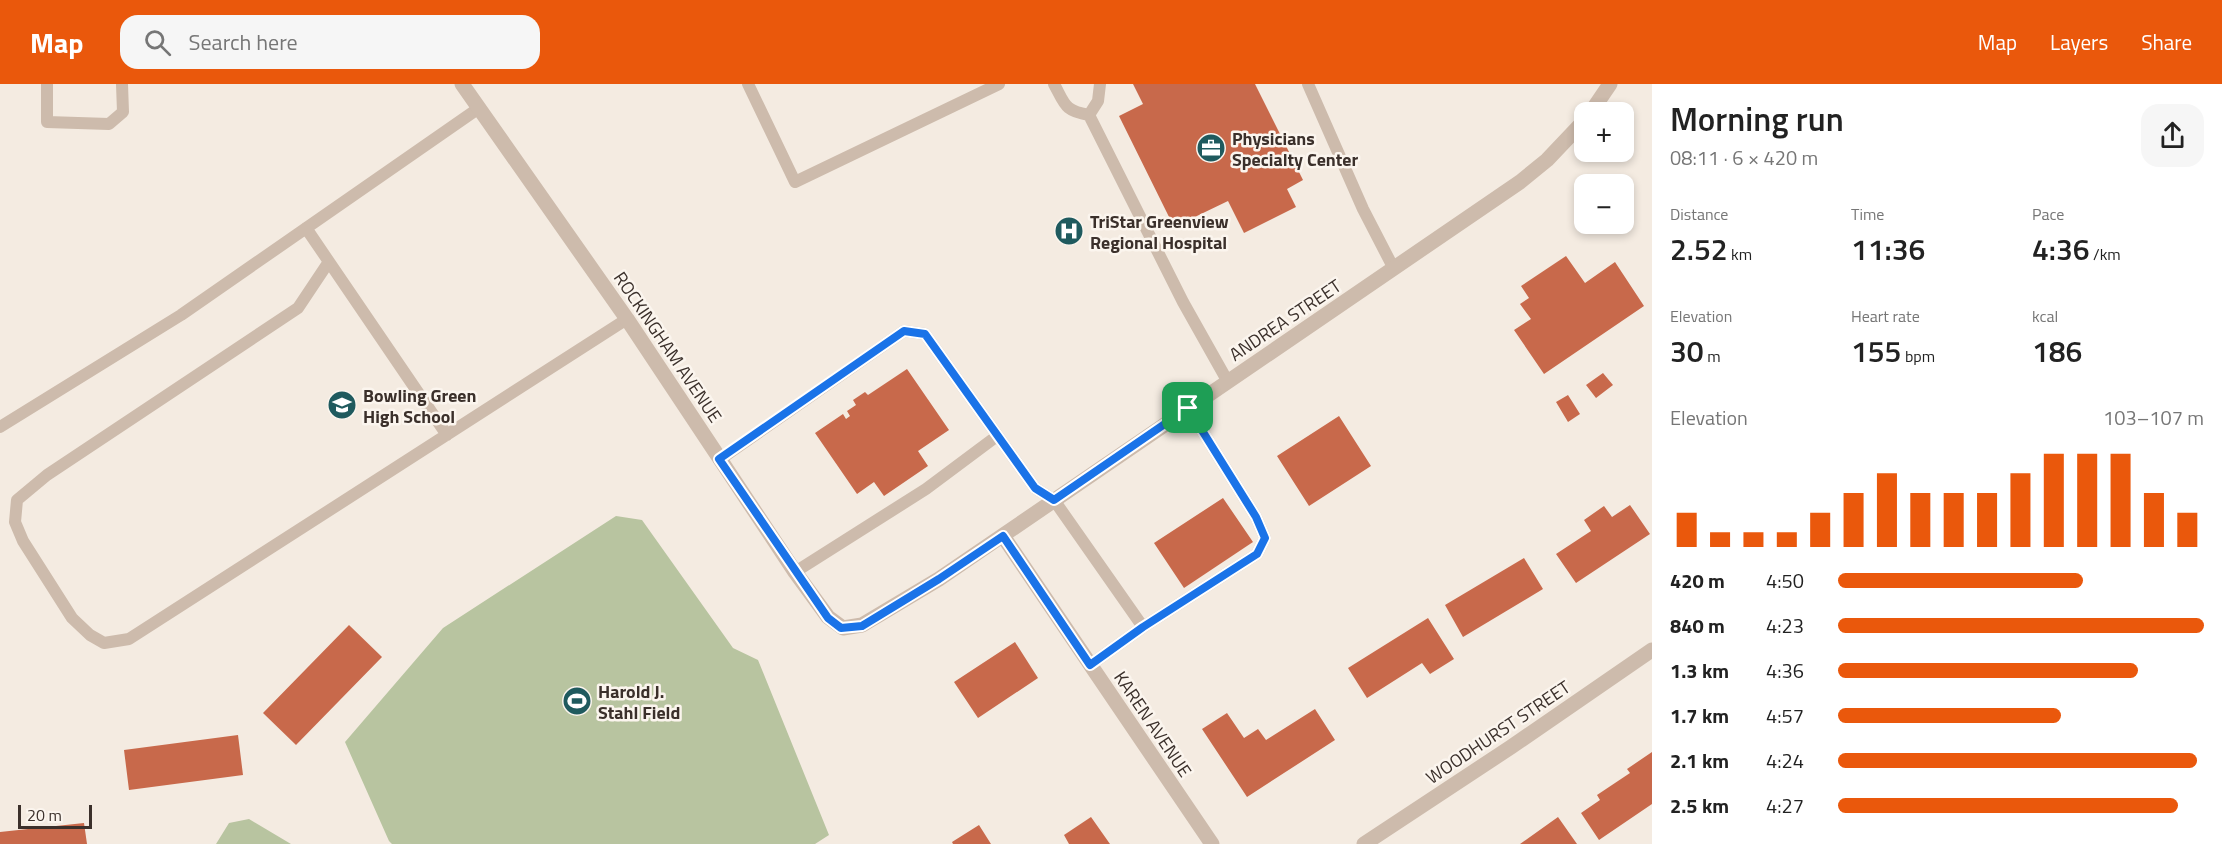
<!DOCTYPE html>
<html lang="en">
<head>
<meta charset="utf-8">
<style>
	:root { --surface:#fff; --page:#f6f6f6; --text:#222; --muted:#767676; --accent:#ea580c }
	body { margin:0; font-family:"Titillium Web",sans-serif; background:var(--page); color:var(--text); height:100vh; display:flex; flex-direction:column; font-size:22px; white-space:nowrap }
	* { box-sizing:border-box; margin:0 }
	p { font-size:20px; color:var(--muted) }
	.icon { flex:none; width:33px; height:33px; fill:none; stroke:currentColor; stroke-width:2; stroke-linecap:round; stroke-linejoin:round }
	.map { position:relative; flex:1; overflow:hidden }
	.side { display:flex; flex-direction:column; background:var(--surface); width:570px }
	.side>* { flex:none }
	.controls { position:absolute; left:1574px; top:18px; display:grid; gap:12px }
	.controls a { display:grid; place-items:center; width:60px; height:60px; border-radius:12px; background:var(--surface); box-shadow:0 3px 9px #0003; font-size:30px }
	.scale { position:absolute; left:18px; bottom:15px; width:74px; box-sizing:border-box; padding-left:6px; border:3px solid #3b302b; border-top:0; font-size:16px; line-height:21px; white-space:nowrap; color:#3b302b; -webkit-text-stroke:4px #fbf5ee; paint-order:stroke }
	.pin { position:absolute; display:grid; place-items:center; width:51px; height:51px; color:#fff; margin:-26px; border-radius:12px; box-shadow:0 3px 9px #0006 }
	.round { display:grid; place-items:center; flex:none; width:63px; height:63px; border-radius:18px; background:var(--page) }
	.head { display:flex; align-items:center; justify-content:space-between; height:102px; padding:0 18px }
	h1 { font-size:33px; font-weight:600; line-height:45px }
	.stats { display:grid; grid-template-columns:repeat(3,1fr); gap:9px; height:102px; padding:6px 18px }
	.stats div { display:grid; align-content:center }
	.stats b { font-size:30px; font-weight:600 }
	.stats small { font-size:16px; font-weight:400 }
	.stats p { font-size:16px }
	.chart { height:168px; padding:12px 18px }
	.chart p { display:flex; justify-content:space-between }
	.chart svg { width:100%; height:108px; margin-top:6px; stroke:var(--accent); stroke-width:6 }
	ul { padding:0 18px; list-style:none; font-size:20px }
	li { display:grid; grid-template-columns:96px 72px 1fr; align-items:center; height:45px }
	li i { height:15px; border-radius:8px; background:var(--accent) }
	header { display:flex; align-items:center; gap:36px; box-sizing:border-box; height:84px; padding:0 30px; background:var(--accent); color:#fff }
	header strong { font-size:28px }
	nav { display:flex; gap:33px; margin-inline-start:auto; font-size:21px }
	.search { width:420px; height:54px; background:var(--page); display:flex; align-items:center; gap:15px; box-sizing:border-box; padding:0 21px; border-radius:18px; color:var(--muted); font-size:22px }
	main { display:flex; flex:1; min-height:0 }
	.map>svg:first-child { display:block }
	.pitch { fill:#b8c4a0 }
	.building { fill:#c8694b }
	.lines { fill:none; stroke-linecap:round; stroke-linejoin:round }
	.service { stroke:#cdbbac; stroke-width:12 }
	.minor { stroke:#cdbbac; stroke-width:15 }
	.route-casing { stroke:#fff; stroke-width:12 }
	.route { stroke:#1a73e8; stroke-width:8 }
	.labels { text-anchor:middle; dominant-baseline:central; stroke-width:5; stroke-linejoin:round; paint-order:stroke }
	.poi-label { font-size:18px; font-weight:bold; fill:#3b302b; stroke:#fbf5ee; text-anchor:start }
	.street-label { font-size:18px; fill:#3b302b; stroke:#fbf5ee }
</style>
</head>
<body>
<header>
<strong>Map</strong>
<div class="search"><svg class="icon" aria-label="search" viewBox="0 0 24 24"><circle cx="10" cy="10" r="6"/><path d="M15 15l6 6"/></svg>Search here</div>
<nav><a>Map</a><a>Layers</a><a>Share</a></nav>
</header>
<main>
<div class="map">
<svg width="1652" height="760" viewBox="0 0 1652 760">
	<rect width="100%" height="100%" fill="#f4ebe1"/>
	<path class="pitch" d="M 616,432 L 642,436 L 733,564 L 758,576 L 829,751 L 815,760 L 392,760 L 389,757 L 345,658 L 443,544 Z
		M 249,735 L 291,760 L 216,760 L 229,739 Z"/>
	<path class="building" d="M 1133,0 L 1255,0 L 1303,96 L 1287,105 L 1296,123 L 1244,149 L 1228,117 L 1174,143 L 1119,32 L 1143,20 Z
		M 1566,172 L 1585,199 L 1615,178 L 1644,222 L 1544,290 L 1514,246 L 1531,235 L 1520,220 L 1529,214 L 1521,202 Z
		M 907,285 L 949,346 L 918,367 L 928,382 L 884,412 L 874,398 L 857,410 L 815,349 L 843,330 L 846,335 L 850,332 L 847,327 L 856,321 L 853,316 L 865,308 L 868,311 Z
		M 1603,289 L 1613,301 L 1596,314 L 1586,301 Z
		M 1568,311 L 1580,330 L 1568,338 L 1556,318 Z
		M 1339,332 L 1371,382 L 1309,422 L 1277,372 Z
		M 1223,414 L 1253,458 L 1184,504 L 1154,459 Z
		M 1630,421 L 1650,450 L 1576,499 L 1556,470 L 1591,447 L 1584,436 L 1604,422 L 1612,433 Z
		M 1524,474 L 1543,505 L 1463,553 L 1445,521 Z
		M 1428,534 L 1454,575 L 1430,590 L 1422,579 L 1367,614 L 1348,584 Z
		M 349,541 L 382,573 L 296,661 L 263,629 Z
		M 1015,558 L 1038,594 L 978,634 L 954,598 Z
		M 1315,625 L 1335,656 L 1247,713 L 1202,645 L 1227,629 L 1244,654 L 1258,645 L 1266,656 Z
		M 238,651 L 243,691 L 129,706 L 124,666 Z
		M 1652,668 L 1652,720 L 1599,756 L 1581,729 L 1600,716 L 1597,711 L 1630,689 L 1627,685 Z
		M 1091,733 L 1110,760 L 1069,760 L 1064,751 Z
		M 1558,733 L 1577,760 L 1520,760 Z
		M 84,739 L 87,760 L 0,760 L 0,748 Z
		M 979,741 L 991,760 L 953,760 L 952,758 Z"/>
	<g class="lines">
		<path class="service" d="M 47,0 L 47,38 L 109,40 L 123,28 L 122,0
			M 748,0 L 795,98 L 999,0
			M 1054,0 C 1065,20 1064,27 1089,31 L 1183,218 L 1228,298
			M 1308,0 L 1363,125 L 1394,185
			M 1089,31 L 1098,17 L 1100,0
			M 306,144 L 447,351
			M 328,179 L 298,224 L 47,391 L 17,416 L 15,438 L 23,457 L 72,534 L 90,551 L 104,559 L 129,555 L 627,235
			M 0,343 L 181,231 L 479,24
			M 719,376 L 904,247 L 925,250 L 1035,404 L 1054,416 L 1143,543 L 1090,581
			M 795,488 L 926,405 L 997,352
			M 1143,543 L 1257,470 L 1265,454 L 1256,433 L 1188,324"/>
		<path class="minor" d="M 462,0 L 627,235 L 795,488 L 828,533 L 843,544 L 862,541 L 939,495 L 1520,98 L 1547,76 L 1584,37
			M 1591,28 L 1610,0
			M 1003,452 L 1212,760
			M 1364,760 L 1511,663 L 1652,566"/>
	</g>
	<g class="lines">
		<g class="route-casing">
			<path id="route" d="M 904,247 L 925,250 L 1035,404 L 1054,416 L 1188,324 L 1256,433 L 1265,454 L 1257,470 L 1143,543 L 1090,581 L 1003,452 L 939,495 L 862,542 L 841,544 L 828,534 L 719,375 Z"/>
		</g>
		<use href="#route" class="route"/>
	</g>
	<defs>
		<g id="office-disc" transform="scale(1.5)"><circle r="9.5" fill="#1f5a5e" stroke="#fbf5ee"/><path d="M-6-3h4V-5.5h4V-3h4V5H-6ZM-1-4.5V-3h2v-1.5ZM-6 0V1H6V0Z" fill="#fff"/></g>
		<g id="hospital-disc" transform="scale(1.5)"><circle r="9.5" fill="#1f5a5e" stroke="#fbf5ee"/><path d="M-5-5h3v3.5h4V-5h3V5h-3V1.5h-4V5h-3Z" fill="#fff"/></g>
		<g id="school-disc" transform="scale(1.5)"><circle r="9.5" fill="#1f5a5e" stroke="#fbf5ee"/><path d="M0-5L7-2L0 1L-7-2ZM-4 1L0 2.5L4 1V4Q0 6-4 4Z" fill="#fff"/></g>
		<g id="stadium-disc" transform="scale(1.5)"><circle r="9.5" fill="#1f5a5e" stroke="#fbf5ee"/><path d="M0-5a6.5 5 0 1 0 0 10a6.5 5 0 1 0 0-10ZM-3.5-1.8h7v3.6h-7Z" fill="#fff"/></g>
	</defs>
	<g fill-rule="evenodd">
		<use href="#office-disc" x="1211" y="64"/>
		<use href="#hospital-disc" x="1069" y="147"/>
		<use href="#school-disc" x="342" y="321"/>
		<use href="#stadium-disc" x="577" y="617"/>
	</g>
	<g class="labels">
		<g class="poi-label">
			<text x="1232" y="54">Physicians<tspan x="1232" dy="21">Specialty Center</tspan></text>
			<text x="1090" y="137">TriStar Greenview<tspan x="1090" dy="21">Regional Hospital</tspan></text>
			<text x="363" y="311">Bowling Green<tspan x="363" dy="21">High School</tspan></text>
			<text x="598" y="607">Harold J.<tspan x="598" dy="21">Stahl Field</tspan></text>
		</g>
		<g class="street-label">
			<text transform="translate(1285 236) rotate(-34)">ANDREA STREET</text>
			<text transform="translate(668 263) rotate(56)">ROCKINGHAM AVENUE</text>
			<text transform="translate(1153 640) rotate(56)">KAREN AVENUE</text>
			<text transform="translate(1498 648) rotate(-34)">WOODHURST STREET</text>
		</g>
	</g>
</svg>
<div class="controls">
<a>+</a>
<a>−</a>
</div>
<div class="scale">20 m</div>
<div class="pin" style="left:1188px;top:324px;background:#1e9e55"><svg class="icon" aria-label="arrive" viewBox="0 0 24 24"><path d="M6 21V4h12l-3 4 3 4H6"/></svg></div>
</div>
<section class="side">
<div class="head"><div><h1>Morning run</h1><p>08:11 · 6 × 420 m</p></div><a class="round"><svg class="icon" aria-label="share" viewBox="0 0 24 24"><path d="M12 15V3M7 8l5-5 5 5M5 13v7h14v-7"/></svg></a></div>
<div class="stats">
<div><p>Distance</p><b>2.52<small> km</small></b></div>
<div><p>Time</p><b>11:36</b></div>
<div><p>Pace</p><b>4:36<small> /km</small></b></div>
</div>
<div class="stats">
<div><p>Elevation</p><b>30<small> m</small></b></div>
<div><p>Heart rate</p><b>155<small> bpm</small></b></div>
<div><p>kcal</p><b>186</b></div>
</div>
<div class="chart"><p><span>Elevation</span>103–107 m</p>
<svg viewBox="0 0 160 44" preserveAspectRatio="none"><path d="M5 44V30M15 44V38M25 44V38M35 44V38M45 44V30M55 44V22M65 44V14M75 44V22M85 44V22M95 44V22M105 44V14M115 44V6M125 44V6M135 44V6M145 44V22M155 44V30"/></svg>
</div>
<ul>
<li><b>420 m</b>4:50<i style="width:67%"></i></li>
<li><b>840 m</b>4:23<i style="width:100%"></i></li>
<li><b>1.3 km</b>4:36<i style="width:82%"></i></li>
<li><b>1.7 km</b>4:57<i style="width:61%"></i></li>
<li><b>2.1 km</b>4:24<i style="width:98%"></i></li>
<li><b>2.5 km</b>4:27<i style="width:93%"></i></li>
</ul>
</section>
</main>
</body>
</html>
